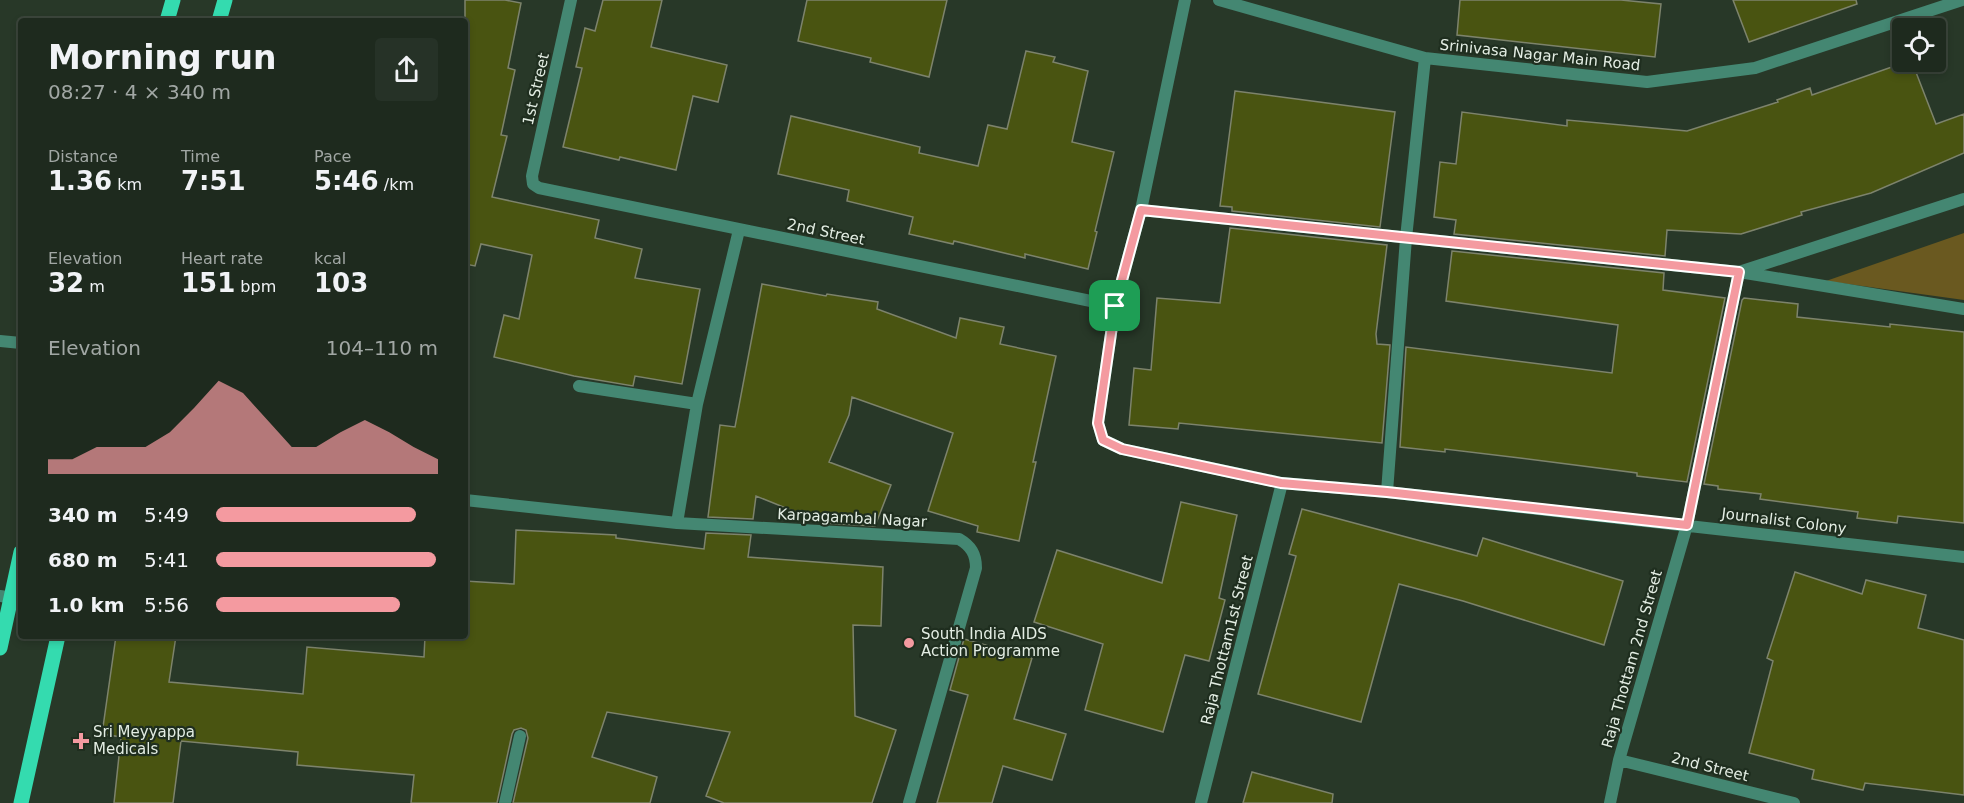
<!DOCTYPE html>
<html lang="en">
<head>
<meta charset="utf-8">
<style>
	:root { --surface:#1e2a1e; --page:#263227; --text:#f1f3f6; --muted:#a1a7a4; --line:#3c463c; --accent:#f49aa0 }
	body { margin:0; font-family:"DejaVu Sans",sans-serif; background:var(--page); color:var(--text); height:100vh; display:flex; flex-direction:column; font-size:22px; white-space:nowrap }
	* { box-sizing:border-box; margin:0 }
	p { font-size:20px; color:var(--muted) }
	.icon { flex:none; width:33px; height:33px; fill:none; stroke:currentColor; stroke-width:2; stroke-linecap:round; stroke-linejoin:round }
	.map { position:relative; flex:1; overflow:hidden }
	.drawer { position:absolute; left:18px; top:18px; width:450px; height:621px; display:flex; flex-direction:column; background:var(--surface); border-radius:6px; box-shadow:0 3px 9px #0003,0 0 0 2px var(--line) }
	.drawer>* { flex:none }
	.buttons { position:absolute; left:1892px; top:18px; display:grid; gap:12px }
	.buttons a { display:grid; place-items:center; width:54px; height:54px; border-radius:6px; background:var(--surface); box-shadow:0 3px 9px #0003,0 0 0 2px var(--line); font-size:30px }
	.pin { position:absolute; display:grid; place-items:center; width:51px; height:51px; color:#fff; margin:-26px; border-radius:12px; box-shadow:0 3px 9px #0006 }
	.round { display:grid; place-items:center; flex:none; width:63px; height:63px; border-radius:6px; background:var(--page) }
	.head { display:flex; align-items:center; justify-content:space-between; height:102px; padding:0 30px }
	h1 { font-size:33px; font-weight:700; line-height:45px }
	.stats { display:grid; grid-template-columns:repeat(3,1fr); gap:9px; height:102px; padding:6px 30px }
	.stats div { display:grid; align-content:center }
	.stats b { font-size:26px; font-weight:700 }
	.stats small { font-size:16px; font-weight:400 }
	.stats p { font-size:16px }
	.chart { height:168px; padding:12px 30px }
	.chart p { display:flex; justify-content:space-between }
	.chart svg { width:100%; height:108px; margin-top:6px; fill:var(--accent); opacity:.7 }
	ul { padding:0 30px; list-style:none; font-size:20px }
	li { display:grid; grid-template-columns:96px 72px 1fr; align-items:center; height:45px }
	li i { height:15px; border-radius:8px; background:var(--accent) }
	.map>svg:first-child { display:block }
	.green { fill:#6a5920 }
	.building { fill:#495411; stroke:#7d836c; stroke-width:1.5 }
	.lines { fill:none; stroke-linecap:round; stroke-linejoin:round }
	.street { stroke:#448772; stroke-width:12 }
	.primary { stroke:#34dbaf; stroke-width:15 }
	.route-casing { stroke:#fff; stroke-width:12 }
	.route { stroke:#f49aa0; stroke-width:8 }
	.poi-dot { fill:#f49aa0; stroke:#1f2e1f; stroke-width:2 }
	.labels { text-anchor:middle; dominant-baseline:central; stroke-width:4.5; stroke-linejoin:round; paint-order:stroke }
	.street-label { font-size:15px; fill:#e3ede3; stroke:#1f2e1f }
	.poi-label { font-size:15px; fill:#e3ede3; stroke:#1f2e1f; text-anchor:start }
</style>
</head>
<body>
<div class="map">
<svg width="1964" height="803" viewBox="0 0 1964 803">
	<rect width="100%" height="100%" fill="#283828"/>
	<path class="green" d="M 1964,233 L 1964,300 L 1826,281 Z"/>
	<path class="building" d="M 465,0 L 505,0 L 521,3 L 508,68 L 515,70 L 501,135 L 507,136 L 492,197 L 599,220 L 595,238 L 642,249 L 635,278 L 700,289 L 682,384 L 635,376 L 633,386 L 574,376 L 494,357 L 504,315 L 519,319 L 532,255 L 481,244 L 475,266 L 465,264 Z
		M 603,0 L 662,0 L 651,47 L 727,65 L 718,102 L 693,96 L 676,170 L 620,157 L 619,160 L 563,147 L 582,68 L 576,67 L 585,28 L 595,31 Z
		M 807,0 L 947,0 L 929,77 L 870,62 L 871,58 L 798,41 Z
		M 1460,0 L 1621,0 L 1661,4 L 1655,57 L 1457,35 Z
		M 1733,0 L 1856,0 L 1857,4 L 1749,42 Z
		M 1026,51 L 1055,57 L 1053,62 L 1088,71 L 1072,142 L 1114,152 L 1095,231 L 1097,232 L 1088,269 L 1025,254 L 1025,258 L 954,241 L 953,244 L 909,234 L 913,217 L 847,201 L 849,190 L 778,174 L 791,116 L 920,147 L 919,153 L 978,166 L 988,125 L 1007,129 Z
		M 1906,62 L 1912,62 L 1936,124 L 1964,114 L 1964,153 L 1871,193 L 1801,212 L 1802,215 L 1741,234 L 1667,230 L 1665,256 L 1454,234 L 1456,220 L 1434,217 L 1440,162 L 1456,164 L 1462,112 L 1567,126 L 1567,120 L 1687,131 L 1778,102 L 1777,100 L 1810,88 L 1812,95 Z
		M 1235,91 L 1395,112 L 1380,227 L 1232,211 L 1232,207 L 1220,206 Z
		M 1230,228 L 1387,245 L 1376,334 L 1377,344 L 1390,345 L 1382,443 L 1179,423 L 1178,429 L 1129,425 L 1134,368 L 1151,370 L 1157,298 L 1220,303 Z
		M 1452,251 L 1664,273 L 1663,290 L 1725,298 L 1687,482 L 1637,476 L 1637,473 L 1520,458 L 1445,449 L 1445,452 L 1400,447 L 1406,347 L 1612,373 L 1618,325 L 1446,301 Z
		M 762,284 L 826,296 L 827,294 L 878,302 L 877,309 L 956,338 L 960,318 L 1004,327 L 1000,344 L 1056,356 L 1033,462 L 1036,462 L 1019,541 L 977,532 L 978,526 L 928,511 L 953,433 L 852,397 L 849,415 L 829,462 L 891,485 L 875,526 L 823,523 L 756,496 L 753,519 L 708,517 L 720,425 L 735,427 Z
		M 1744,298 L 1798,304 L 1797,317 L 1890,327 L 1890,324 L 1964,332 L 1964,523 L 1898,516 L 1897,523 L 1857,518 L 1858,512 L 1760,499 L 1761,494 L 1718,489 L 1718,486 L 1704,484 L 1742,300 Z
		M 1181,502 L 1237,515 L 1219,598 L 1225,600 L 1209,661 L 1185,655 L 1163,732 L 1085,710 L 1103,644 L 1034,622 L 1057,550 L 1162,583 Z
		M 1302,509 L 1477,556 L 1483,538 L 1623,581 L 1604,645 L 1463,601 L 1399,584 L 1361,722 L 1258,694 L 1296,556 L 1289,554 Z
		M 516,530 L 616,535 L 616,538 L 704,549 L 706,533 L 751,535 L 748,557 L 883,567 L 881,626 L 853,625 L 855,716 L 896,730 L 872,803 L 724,803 L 706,796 L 730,732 L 607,712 L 592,757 L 657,777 L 650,803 L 513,803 L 528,738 L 526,730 L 521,728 L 514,730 L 512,734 L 497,803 L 411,803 L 414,775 L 297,765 L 298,752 L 181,741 L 173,803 L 114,803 L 121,737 L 102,734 L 116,636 L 176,636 L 169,682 L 303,694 L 307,647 L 424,657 L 425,636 L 465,636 L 465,581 L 514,584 Z
		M 1795,572 L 1862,594 L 1866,580 L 1926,595 L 1918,628 L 1964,640 L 1964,795 L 1865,783 L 1863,790 L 1812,779 L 1814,770 L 1749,753 L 1773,661 L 1767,658 Z
		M 964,639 L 1032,658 L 1014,719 L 1066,734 L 1052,780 L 1003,766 L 992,803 L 937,803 L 968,695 L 950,690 Z
		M 1252,772 L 1333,794 L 1332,803 L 1243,803 Z"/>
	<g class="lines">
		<path class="street" d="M 571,0 L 532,176 L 533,184 L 539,188 L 1115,306
			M 1185,0 L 1141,210 L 1115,306 L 1098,423 L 1103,440 L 1122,449 L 1282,483 L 1387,492 L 1964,557
			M 1219,0 L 1425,58 L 1647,82 L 1755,68 L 1962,0
			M 1141,210 L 1739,272 L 1964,309
			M 0,341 L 21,343
			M 579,386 L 697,404
			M 1387,492 L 1406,238 L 1425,58
			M 465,500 L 677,523 L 959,539 C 971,546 976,554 976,568 L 909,803
			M 677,523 L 697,404 L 739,230
			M 0,596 L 21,599
			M 1619,760 L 1794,803
			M 505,803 L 520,736
			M 1201,803 L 1282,483
			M 1610,803 L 1619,760 L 1687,525 L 1739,272 L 1964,199"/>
		<path class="primary" d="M 167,21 L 173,0
			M 219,21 L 225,0
			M 0,648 L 21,552
			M 21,803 L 58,636"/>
	</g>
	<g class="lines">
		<g class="route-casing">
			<path id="route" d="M 1141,210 L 1739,272 L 1687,525 L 1387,492 L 1281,483 L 1122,449 L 1103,440 L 1098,423 L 1115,306 Z"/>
		</g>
		<use href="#route" class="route"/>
	</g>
	<g class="poi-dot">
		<circle cx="909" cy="643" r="6"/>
		<path d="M78 732h6v6h6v6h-6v6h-6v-6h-6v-6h6z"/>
	</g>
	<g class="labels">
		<g class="street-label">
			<text transform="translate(1540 55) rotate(6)">Srinivasa Nagar Main Road</text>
			<text transform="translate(536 89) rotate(-77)">1st Street</text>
			<text transform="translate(826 232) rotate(12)">2nd Street</text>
			<text transform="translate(852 518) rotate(3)">Karpagambal Nagar</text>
			<text transform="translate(1784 521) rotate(7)">Journalist Colony</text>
			<text transform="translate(1227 640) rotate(-76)">Raja Thottam1st Street</text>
			<text transform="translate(1632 659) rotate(-74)">Raja Thottam 2nd Street</text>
			<text transform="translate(1710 767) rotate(14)">2nd Street</text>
		</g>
		<g class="poi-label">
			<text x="921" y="634">South India AIDS<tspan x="921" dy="17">Action Programme</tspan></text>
			<text x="93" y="732">Sri Meyyappa<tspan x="93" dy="17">Medicals</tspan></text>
		</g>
	</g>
</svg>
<div class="buttons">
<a><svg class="icon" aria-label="locate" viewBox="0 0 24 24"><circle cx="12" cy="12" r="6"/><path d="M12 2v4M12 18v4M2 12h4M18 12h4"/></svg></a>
</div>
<div class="pin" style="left:1115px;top:306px;background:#1e9e55"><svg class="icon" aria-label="arrive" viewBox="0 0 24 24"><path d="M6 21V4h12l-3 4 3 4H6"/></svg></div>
<section class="drawer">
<div class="head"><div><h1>Morning run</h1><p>08:27 · 4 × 340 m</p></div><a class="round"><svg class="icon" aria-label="share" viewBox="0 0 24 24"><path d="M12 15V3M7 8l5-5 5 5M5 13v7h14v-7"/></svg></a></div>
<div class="stats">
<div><p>Distance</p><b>1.36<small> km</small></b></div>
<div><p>Time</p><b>7:51</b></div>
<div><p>Pace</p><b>5:46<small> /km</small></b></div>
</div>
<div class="stats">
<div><p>Elevation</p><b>32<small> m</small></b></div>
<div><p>Heart rate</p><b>151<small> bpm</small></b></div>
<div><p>kcal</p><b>103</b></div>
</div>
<div class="chart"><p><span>Elevation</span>104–110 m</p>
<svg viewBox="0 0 160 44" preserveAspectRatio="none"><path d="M0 44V38L10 38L20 33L30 33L40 33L50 27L60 17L70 6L80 11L90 22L100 33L110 33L120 27L130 22L140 27L150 33L160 38V44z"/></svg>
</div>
<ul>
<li><b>340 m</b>5:49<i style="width:90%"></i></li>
<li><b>680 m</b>5:41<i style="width:99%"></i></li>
<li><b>1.0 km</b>5:56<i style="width:83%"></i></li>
</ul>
</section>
</div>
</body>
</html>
